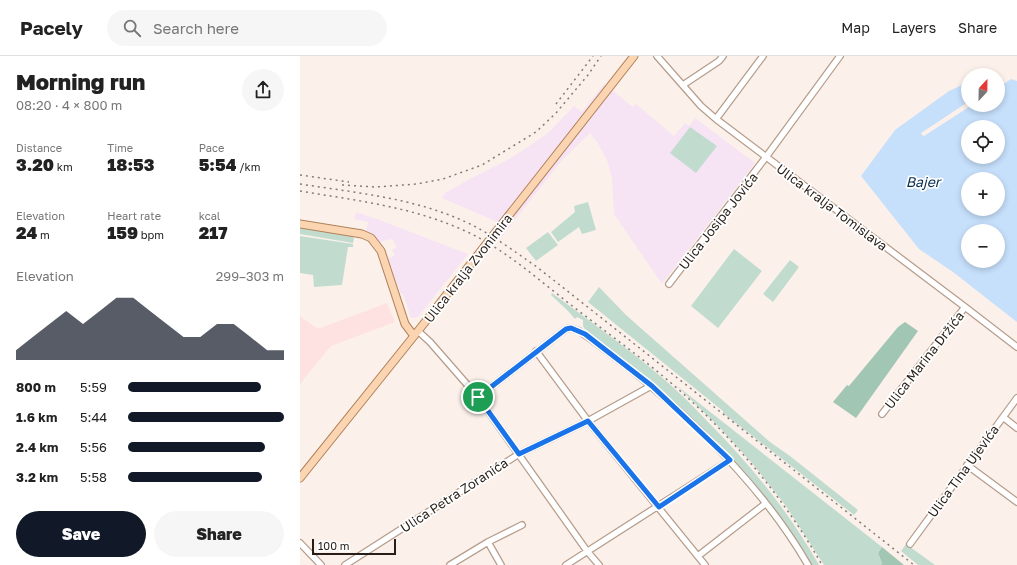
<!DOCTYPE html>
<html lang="en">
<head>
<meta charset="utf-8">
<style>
	:root { --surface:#fff; --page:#f6f6f6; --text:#222; --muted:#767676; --line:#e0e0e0; --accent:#111827 }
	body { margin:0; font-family:"Golos Text",sans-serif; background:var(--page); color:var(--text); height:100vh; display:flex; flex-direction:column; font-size:15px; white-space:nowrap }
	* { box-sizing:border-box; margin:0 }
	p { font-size:13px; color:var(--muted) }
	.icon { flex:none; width:22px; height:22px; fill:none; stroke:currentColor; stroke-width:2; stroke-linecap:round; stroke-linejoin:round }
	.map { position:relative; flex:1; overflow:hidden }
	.sheet { display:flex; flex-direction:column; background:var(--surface); width:300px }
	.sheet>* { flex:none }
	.needle { width:26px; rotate:22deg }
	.fabs { position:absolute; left:661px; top:12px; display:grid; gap:8px }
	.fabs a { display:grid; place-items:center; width:44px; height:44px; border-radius:50%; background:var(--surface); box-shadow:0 2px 6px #0003; font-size:20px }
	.scale { position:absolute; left:12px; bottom:10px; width:84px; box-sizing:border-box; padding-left:4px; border:2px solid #271e17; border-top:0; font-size:11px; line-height:14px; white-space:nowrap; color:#271e17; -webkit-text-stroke:3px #fff; paint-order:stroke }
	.pin { position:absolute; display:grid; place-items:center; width:34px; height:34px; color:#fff; margin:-17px; border:2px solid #fff; border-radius:50%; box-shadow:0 1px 4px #0007 }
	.round { display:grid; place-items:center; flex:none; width:42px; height:42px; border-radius:21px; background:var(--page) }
	.headline { display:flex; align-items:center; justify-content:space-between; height:68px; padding:0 16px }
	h1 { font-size:22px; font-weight:800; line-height:30px }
	.figures { display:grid; grid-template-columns:repeat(3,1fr); gap:6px; height:68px; padding:4px 16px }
	.figures div { display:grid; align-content:center }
	.figures b { font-size:17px; font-weight:800 }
	.figures small { font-size:11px; font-weight:400 }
	.figures p { font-size:11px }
	.chart { height:112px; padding:8px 16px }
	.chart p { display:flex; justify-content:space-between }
	.chart svg { width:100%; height:72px; margin-top:4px; fill:var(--accent); opacity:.7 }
	.button { display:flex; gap:8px; margin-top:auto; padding:8px 16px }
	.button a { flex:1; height:46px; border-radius:24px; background:var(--accent); color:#fff; font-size:16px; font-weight:800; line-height:46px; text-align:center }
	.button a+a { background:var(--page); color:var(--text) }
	ul { padding:0 16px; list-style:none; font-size:13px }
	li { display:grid; grid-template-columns:64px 48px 1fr; align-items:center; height:30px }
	li i { height:10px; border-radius:5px; background:var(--accent) }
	header { display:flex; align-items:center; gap:24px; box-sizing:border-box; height:56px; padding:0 20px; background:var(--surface); border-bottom:1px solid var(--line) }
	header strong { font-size:19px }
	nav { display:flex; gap:22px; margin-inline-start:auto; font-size:14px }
	.search { width:280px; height:36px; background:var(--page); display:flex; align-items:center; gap:10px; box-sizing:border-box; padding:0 14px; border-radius:22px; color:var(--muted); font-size:15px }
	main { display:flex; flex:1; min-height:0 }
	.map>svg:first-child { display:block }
	.industrial { fill:#f6e3f4 }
	.education { fill:#fde2e1 }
	.green { fill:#c1dccf }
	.forest { fill:#a1c6b4 }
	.water { fill:#c6dffb; fill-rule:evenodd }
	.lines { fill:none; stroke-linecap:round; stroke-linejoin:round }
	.minor-casing { stroke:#b69d8c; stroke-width:8 }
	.major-casing { stroke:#b0825b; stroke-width:9 }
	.minor { stroke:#fff; stroke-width:5.5 }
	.major { stroke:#fbd4b2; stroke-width:7 }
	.rail { stroke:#857b74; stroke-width:1.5; stroke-dasharray:2 4; stroke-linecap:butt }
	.route-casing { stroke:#fff; stroke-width:8 }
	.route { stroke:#1a73e8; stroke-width:5 }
	.labels { text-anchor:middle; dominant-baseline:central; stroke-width:3.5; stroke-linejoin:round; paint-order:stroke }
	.street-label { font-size:13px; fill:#271e17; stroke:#fff }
	.water-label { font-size:14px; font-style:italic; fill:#072d51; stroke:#fff }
</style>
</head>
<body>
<header>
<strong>Pacely</strong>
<div class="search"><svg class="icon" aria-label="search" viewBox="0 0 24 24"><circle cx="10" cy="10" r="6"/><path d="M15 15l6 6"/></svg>Search here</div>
<nav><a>Map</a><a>Layers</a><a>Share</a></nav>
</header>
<main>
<section class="sheet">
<div class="headline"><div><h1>Morning run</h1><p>08:20 · 4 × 800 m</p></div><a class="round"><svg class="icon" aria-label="share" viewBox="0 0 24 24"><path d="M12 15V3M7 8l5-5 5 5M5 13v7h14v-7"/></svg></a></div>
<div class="figures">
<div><p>Distance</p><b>3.20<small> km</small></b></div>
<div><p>Time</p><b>18:53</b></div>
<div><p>Pace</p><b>5:54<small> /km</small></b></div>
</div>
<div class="figures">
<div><p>Elevation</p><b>24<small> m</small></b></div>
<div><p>Heart rate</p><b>159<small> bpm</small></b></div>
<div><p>kcal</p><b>217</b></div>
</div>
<div class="chart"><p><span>Elevation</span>299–303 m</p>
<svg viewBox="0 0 160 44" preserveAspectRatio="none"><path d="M0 44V38L10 30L20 22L30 14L40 22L50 14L60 6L70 6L80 14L90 22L100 30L110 30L120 22L130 22L140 30L150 38L160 38V44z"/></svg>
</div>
<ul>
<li><b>800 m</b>5:59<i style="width:85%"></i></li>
<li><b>1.6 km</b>5:44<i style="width:100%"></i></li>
<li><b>2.4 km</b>5:56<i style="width:88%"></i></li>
<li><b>3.2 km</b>5:58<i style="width:86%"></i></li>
</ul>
<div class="button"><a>Save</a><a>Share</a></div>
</section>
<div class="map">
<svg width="717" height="509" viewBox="0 0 717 509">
	<rect width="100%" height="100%" fill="#fcf1ea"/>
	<path class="industrial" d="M 304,28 L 333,51 L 336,48 L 374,80 L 385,67 L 389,70 L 395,62 L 455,107 L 362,228 L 314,158 L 312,122 L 307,104 L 297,86 L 290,77 L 263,103 L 200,183 L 191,176 L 197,168 L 195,165 L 142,142 L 145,137 L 172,122 L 211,102 L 235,86 L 248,77 L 274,50 L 282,56 Z
		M 56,156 L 82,165 L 168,198 L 118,261 L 111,262 L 103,238 L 101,238 L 90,208 L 88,202 L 95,200 L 92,193 L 97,192 L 93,184 L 89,183 L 80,186 L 69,177 L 66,176 L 68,166 L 54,163 Z"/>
	<path class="education" d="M 87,247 L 95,266 L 31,290 L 0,328 L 0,260 L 15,271 L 20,272 Z"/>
	<path class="green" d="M 390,71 L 417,90 L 396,117 L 370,97 Z
		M 288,146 L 296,174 L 282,178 L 279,171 L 258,186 L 251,176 L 275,156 L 274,150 Z
		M 0,172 L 51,180 L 54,182 L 53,187 L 0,178 Z
		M 248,176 L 258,189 L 236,205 L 226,192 Z
		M 0,180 L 53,188 L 53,191 L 48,191 L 42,229 L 14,231 L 13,219 L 0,217 Z
		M 434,193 L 462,215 L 418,272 L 391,250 Z
		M 490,204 L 499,211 L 473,246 L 463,238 Z
		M 299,231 L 326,259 L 470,386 L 490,400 L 558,454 L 554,459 L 423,357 L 423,355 L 288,246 Z
		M 252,237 C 290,265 329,293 365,324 C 380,337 394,351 408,366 C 451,409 489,456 519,509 L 510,509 L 496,484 L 386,358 L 355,328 L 286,275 L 283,270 L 283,264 L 277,261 L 275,263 L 268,255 L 251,239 Z
		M 376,329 L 582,491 L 578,497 L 582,507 L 581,509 L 524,509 L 486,450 L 452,407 L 421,373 Z
		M 606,488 L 635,509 L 618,509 L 601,495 Z"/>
	<path class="forest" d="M 605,266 L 618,275 L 556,362 L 533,346 L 547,329 L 549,330 L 598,271 Z
		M 582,491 L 604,509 L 581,509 L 582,507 L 578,497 Z"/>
	<path class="water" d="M 711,23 L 717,25 L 717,266 L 653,216 L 619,193 L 561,120 L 595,74 L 649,35 L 668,26 L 668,46 L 621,77 L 622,79 L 624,80 L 672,49 L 698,49 L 698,32 ZM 668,71 L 698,71 L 698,101 L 668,101 ZM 668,123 L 698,123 L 698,153 L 668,153 ZM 668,175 L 698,175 L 698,205 L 668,205 Z"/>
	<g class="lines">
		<g class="minor-casing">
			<path id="minor" d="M 357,0 L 401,50 L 416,63 L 665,251 L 717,291
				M 383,29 L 419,5 L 423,0
				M 416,63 L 463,0
				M 369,228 L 466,101 L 540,0
				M 118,275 L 130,286 L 178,341 L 287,495 L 299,509
				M 236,295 L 288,365 L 405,509
				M 178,341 L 266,273 L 271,272 L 279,275 C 295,285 310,298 325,309 C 395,365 463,431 508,509
				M 582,358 L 665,251
				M 703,361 L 717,372
				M 667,409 L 717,446
				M 188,486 L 201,509
				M 0,487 L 21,509
				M 610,488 L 717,342
				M 398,500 L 465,448
				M 45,509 L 219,398 L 288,365 L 351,330
				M 150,509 L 188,486 L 222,469
				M 266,509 L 430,404"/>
		</g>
		<g class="major-casing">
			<path id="major" d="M 0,168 L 62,178 L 71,182 L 81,195 L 105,268 L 114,280
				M 0,422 L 118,275 L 334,0"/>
		</g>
		<use href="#minor" class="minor"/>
		<use href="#major" class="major"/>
		<path class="rail" d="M 256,48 L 293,0
			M 0,119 L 49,126
			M 0,128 C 57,137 115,142 168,167 C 193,179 215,196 237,211 L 614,509
			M 42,129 L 76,131 L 117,128 L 143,123 L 182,109 L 236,76 L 256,57 L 288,19 L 301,0
			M 0,135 C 53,144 106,150 156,171 C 199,188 235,221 271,249 C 302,273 334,296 364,321 C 426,373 482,438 522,509"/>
	</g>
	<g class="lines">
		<g class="route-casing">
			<path id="route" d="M 271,272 L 285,278 L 352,330 L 430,404 L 359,451 L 288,365 L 219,398 L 178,341 L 266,273 Z"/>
		</g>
		<use href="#route" class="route"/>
	</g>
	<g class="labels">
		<g class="street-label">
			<text transform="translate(532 151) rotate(37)">Ulica kralja Tomislava</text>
			<text transform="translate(418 165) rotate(-52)">Ulica Josipa Jovića</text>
			<text transform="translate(168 212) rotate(-52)">Ulica kralja Zvonimira</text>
			<text transform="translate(624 304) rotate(-52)">Ulica Marina Držića</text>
			<text transform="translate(663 415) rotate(-54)">Ulica Tina Ujevića</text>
			<text transform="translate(154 439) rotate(-33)">Ulica Petra Zoranića</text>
		</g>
		<g class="water-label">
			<text x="623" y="125">Bajer</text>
		</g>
	</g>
</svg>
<div class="fabs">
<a><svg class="needle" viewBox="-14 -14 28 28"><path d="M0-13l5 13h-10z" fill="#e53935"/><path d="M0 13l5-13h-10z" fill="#767676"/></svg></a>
<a><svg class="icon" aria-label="locate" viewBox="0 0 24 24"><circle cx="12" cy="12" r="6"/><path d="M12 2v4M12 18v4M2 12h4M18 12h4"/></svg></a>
<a>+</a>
<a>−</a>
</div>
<div class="scale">100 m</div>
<div class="pin" style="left:178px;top:341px;background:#1e9e55"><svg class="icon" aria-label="arrive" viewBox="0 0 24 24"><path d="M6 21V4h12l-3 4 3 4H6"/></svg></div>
</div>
</main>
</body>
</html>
